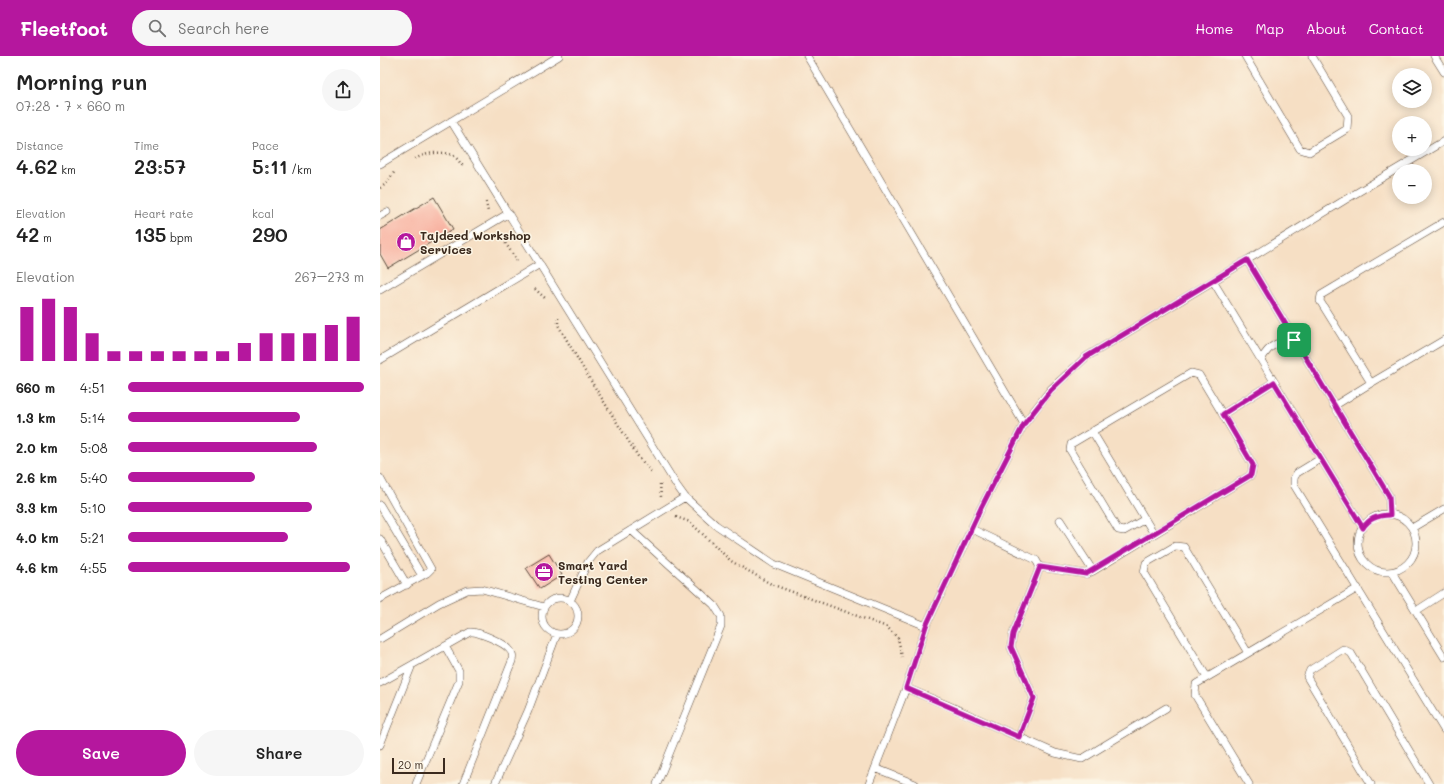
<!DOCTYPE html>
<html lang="en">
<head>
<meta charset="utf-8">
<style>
	:root { --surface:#fff; --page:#f6f6f6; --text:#222; --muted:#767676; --accent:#b5179e }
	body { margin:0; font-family:Mali,sans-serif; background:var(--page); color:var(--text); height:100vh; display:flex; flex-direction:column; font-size:15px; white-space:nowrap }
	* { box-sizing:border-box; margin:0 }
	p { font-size:13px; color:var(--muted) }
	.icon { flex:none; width:22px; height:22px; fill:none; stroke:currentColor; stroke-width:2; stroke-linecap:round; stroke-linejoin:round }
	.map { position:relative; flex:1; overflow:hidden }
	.drawer { display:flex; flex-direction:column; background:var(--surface); width:380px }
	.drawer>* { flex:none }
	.fabs { position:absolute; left:1012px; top:12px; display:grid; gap:8px }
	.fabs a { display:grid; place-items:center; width:40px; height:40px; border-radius:50%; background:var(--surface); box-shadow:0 2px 10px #0003; font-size:20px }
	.scale { position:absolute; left:12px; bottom:10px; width:53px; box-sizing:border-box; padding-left:4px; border:2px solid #3b2a1e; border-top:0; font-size:11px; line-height:14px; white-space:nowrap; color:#3b2a1e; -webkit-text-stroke:3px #fcf5e5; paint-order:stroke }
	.pin { position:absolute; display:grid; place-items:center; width:34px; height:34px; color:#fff; margin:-17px; border-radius:8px; box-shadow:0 2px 6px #0006 }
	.round { display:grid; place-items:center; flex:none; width:42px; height:42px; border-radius:21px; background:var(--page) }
	.headline { display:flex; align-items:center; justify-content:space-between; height:68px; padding:0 16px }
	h1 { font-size:22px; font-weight:600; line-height:30px }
	.figures { display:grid; grid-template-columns:repeat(3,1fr); gap:6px; height:68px; padding:4px 16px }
	.figures div { display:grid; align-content:center }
	.figures b { font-size:20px; font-weight:600 }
	.figures small { font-size:11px; font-weight:400 }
	.figures p { font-size:11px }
	.chart { height:112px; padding:8px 16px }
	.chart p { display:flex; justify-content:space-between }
	.chart svg { width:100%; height:72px; margin-top:4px; stroke:var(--accent); stroke-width:6 }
	.primary-button { display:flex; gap:8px; margin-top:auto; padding:8px 16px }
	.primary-button a { flex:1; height:46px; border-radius:24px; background:var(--accent); color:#fff; font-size:16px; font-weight:600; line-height:46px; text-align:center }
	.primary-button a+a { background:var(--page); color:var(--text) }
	ul { padding:0 16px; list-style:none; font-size:13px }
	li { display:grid; grid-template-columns:64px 48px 1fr; align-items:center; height:30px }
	li i { height:10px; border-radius:5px; background:var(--accent) }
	header { display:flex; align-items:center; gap:24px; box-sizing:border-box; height:56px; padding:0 20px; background:var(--accent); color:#fff }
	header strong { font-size:19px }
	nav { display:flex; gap:22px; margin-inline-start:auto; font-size:14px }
	.search { width:280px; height:36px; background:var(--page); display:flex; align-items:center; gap:10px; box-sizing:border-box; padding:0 14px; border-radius:22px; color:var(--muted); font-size:15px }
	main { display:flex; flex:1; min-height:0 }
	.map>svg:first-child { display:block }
	.building { fill:#f8ae9d }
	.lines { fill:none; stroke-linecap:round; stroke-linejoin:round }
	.lane-casing { stroke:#574537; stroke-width:8 }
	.path { stroke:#574537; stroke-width:2.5; stroke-dasharray:1 3; stroke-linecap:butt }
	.lane { stroke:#fff; stroke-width:7 }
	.route-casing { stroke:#fff; stroke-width:8 }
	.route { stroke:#b5179e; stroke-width:5 }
	.labels { text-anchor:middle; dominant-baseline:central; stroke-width:3; stroke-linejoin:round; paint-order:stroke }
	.poi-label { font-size:12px; font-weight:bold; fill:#3b2a1e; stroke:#fcf5e5; text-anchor:start }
</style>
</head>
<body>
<header>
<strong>Fleetfoot</strong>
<div class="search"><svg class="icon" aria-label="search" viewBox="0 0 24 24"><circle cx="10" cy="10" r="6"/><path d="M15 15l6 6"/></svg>Search here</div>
<nav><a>Home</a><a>Map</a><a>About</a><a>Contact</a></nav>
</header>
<main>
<section class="drawer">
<div class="headline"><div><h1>Morning run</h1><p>07:28 · 7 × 660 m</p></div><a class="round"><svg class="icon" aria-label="share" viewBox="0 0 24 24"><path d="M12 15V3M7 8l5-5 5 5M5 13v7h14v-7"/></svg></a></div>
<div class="figures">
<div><p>Distance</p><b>4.62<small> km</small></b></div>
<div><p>Time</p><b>23:57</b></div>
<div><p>Pace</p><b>5:11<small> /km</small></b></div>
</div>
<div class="figures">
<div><p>Elevation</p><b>42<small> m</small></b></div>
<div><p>Heart rate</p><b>135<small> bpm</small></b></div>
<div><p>kcal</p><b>290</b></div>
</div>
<div class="chart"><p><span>Elevation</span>267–273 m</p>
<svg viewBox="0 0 160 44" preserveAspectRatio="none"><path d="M5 44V11M15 44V6M25 44V11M35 44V27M45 44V38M55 44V38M65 44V38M75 44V38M85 44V38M95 44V38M105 44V33M115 44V27M125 44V27M135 44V27M145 44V22M155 44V17"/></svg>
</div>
<ul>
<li><b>660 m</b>4:51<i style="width:100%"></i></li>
<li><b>1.3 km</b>5:14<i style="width:73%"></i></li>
<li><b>2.0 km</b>5:08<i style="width:80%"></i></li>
<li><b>2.6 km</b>5:40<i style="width:54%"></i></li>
<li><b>3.3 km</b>5:10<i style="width:78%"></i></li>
<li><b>4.0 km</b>5:21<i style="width:68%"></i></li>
<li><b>4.6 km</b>4:55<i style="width:94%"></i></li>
</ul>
<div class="primary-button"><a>Save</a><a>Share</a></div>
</section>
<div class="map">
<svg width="1064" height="728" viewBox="0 0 1064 728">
	<rect width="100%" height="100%" fill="#fcf5e5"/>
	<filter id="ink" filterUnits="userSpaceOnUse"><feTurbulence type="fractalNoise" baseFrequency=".025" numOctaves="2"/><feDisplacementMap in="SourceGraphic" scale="8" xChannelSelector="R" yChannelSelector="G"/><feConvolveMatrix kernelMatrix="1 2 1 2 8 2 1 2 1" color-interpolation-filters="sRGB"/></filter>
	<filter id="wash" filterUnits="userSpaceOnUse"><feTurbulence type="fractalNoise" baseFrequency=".012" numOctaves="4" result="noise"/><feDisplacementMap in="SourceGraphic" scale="16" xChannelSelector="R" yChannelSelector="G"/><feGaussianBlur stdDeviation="0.9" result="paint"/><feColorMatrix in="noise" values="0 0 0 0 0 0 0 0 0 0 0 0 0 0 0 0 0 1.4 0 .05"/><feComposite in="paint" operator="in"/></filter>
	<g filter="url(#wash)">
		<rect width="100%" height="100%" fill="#f6dfc4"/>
		<g id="blocks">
			<path class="building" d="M 54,141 L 73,173 L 8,212 L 0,198 L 0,174 Z
				M 169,498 L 182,519 L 160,533 L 146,512 Z"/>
		</g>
	</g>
	<g filter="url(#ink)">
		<use href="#blocks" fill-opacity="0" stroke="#574537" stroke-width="1"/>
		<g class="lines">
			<g class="lane-casing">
				<path id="lane" d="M 427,0 L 644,368
					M 865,0 L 920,93 L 929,96 L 967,73 L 968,60 L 932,0
					M 1054,0 L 1064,16
					M 71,65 L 297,430 L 305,441 L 336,469 L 394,508 L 546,570
					M 0,108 L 179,0
					M 0,160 L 7,156
					M 867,204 L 1009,440 L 1010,459
					M 833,225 L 983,472
					M 0,234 L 129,157
					M 0,304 L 160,208
					M 881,304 C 890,288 897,286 914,284
					M 991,327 L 1064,284
					M 954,350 L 991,327 L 940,245 L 941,239 L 1064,166
					M 843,358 L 894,326
					M 712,375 L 774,478
					M 940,403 L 917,417 L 914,422 L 914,429 L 1064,674
					M 0,422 L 51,513 L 47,517 L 0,543
					M 0,449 L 42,520
					M978 487a29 29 0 1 1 58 0a29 29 0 1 1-58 0Z
					M 1032,472 L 1064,453
					M 592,473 L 656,504 L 660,511 L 633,578 L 631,591 L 654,642 L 639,681
					M 251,474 L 334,549 L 341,560 L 341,570 L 277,728
					M 0,483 L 27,529
					M 660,511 L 706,518 L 713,515 L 680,464
					M 713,515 L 871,419 L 873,409 L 819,319 L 811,317 L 691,388 L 690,394 L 738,474 L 744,475 L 765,463
					M 1012,516 L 1064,601
					M162 560a18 18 0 1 1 36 0a18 18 0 1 1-36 0Z
					M 190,545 L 208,506 L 217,495 L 305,441
					M 1036,555 L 1064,537
					M 0,583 L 59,547 L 87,534 L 102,533 L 164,551
					M 827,621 L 764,516 L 766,507 L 795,490 L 804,491 L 868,597
					M 0,627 L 90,576 C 98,575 124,587 129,593 C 133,597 133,600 132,605 L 83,728
					M 526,632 L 567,649 L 675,697 L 702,703 L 786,652
					M 0,689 L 32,609
					M 495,712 L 535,728
					M 36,728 L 79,625 L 79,615 L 65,590
					M 115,728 L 148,655 L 177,578
					M 489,728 L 526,632 L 546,570 L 601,452 L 644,368 L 671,333 L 706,301 L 833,225 L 968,142 L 1064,85
					M 869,728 L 815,639 L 816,628 L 978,532
					M 991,728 L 927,621 L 930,614 L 963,593 L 971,597 L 1049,728"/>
			</g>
			<path class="path" d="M 35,103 C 45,97 63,94 74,100 C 77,102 80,107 83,110
				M 0,132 L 6,128 L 15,115
				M 106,146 L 108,156
				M 119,177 L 137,205
				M 155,233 L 165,242
				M 178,262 L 178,269 L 206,317 L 259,402 L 273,417
				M 280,428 L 281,441
				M 296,461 L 310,466 L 351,505 L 391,528 L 507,571 L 518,582 L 522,601"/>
			<use href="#lane" class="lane"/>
		</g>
	</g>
	<g class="lines" filter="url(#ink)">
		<g class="route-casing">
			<path id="route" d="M 867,204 L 1009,440 L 1010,459 C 998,459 989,462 983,472 L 894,326 L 843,358 L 873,409 L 871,419 L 706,518 L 660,511 L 633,578 L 631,591 L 654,642 L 639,681 L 526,632 L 546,570 L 601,452 L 644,368 L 671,334 L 706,301 Z"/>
		</g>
		<use href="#route" class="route"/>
	</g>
	<defs>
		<g id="shop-disc" transform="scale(1)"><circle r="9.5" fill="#b5179e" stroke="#fcf5e5"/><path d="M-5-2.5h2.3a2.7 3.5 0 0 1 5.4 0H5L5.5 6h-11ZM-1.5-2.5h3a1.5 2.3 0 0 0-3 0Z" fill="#fff"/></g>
		<g id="office-disc" transform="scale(1)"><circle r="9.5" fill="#b5179e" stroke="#fcf5e5"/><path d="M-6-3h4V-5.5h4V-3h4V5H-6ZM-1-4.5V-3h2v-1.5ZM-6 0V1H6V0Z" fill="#fff"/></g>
	</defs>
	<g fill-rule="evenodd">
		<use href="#shop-disc" x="26" y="186"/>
		<use href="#office-disc" x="164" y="516"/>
	</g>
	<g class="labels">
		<g class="poi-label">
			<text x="40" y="179">Tajdeed Workshop<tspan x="40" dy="14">Services</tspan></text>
			<text x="178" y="509">Smart Yard<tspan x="178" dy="14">Testing Center</tspan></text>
		</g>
	</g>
</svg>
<div class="fabs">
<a><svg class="icon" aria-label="layers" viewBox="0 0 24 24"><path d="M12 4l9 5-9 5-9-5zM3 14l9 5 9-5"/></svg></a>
<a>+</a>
<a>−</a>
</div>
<div class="scale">20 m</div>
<div class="pin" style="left:914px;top:284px;background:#1e9e55"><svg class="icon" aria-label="arrive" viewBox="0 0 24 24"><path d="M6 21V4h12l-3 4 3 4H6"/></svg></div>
</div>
</main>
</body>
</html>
